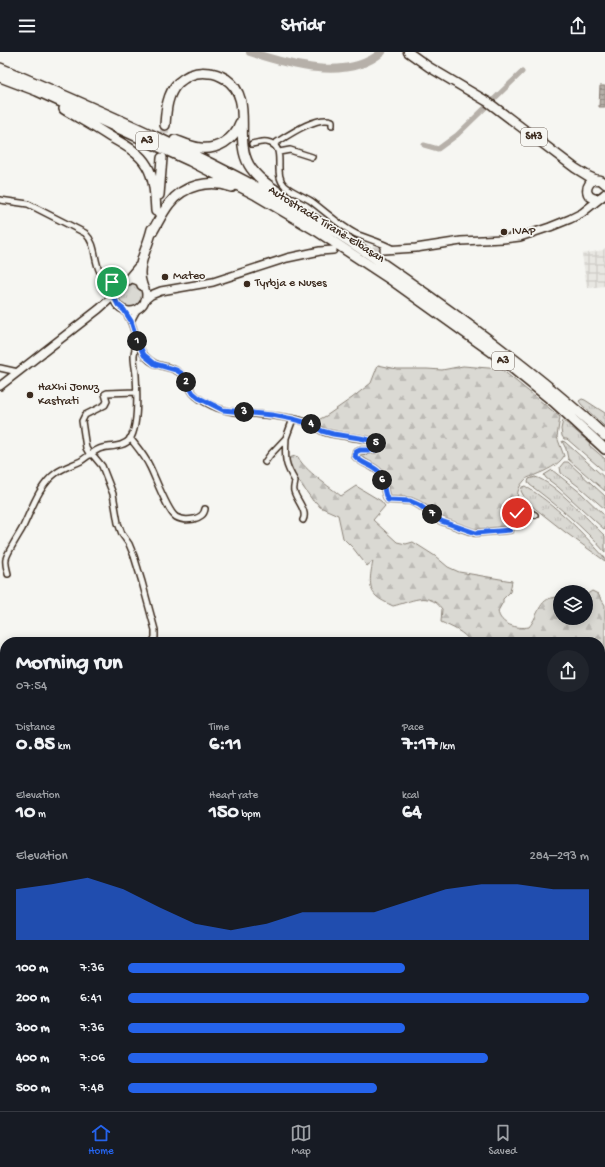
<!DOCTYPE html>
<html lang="en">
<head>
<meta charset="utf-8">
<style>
	:root { --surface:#171b24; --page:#20242c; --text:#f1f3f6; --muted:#9ea1a6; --line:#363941; --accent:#2563eb }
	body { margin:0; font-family:"Gochi Hand",sans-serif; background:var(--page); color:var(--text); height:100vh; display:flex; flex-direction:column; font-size:15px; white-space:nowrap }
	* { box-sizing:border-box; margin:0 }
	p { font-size:13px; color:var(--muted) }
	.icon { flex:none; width:22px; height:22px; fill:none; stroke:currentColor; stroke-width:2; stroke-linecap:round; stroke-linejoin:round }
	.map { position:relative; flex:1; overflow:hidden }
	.sheet { position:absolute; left:0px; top:585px; width:605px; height:474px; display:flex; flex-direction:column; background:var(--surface); border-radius:16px 16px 0 0; box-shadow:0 2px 10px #0003 }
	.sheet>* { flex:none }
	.tools { position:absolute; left:553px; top:533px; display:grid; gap:8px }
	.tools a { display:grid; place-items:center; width:40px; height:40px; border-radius:50%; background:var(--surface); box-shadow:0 2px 10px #0003; font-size:20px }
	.pin { position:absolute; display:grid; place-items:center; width:34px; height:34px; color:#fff; margin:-17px; border:2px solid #fff; border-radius:50%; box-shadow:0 1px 4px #0007 }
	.km { position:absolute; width:20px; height:20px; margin:-10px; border-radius:50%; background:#222; color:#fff; font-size:11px; line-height:20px; text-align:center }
	.round { display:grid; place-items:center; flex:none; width:42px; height:42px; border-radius:21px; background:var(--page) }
	.summary { display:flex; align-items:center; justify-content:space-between; height:68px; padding:0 16px }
	h1 { font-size:22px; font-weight:800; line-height:30px }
	.metrics { display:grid; grid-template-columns:repeat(3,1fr); gap:6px; height:68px; padding:4px 16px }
	.metrics div { display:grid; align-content:center }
	.metrics b { font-size:20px; font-weight:800 }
	.metrics small { font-size:11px; font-weight:400 }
	.metrics p { font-size:11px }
	.chart { height:112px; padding:8px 16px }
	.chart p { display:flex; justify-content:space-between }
	.chart svg { width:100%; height:72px; margin-top:4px; fill:var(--accent); opacity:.7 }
	ul { padding:0 16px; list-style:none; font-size:13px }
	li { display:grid; grid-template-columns:64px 48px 1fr; align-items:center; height:30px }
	li i { height:10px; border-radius:5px; background:var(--accent) }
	header { display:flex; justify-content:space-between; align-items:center; height:52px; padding:0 16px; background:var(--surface); font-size:18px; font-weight:800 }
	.dock { display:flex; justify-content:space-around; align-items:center; height:56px; border-top:1px solid var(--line); background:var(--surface); font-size:11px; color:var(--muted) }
	.dock a { display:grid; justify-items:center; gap:2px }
	.dock .current { color:var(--accent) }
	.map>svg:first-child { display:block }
	.built { fill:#e8e7e2 }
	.industrial { fill:url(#industrial-grid) }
	.grass { fill:url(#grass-tufts); stroke:#8a8278 }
	.forest { fill:url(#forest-firs); stroke:#8a8278 }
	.garden { fill:#dad9d3; stroke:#8a8278 }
	.water { fill:url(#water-rules); stroke:#857a71 }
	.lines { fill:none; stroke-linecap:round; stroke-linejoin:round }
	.canal { stroke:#b6b0a9; stroke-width:5 }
	.river { stroke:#b6b0a9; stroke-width:8 }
	.secondary-tunnel { stroke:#d1cdc8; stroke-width:7; stroke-dasharray:7 3.5; stroke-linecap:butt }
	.highway-tunnel { stroke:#d1cdc8; stroke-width:9; stroke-dasharray:9 4.5; stroke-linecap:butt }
	.street-casing { stroke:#3b2a1e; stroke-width:8 }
	.secondary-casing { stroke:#3b2a1e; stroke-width:10 }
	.primary-casing { stroke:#3b2a1e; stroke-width:11 }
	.highway-casing { stroke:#3b2a1e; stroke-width:12 }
	.street { stroke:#f6f6f2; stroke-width:5 }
	.secondary { stroke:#f6f6f2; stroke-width:7 }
	.primary { stroke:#f6f6f2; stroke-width:8 }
	.highway { stroke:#f6f6f2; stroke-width:9 }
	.route-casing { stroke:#fff; stroke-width:8 }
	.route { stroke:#2563eb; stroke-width:5 }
	.poi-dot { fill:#3b2a1e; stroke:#f6f6f2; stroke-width:1.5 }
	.labels { text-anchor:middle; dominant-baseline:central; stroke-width:3.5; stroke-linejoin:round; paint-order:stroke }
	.shield { fill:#f6f6f2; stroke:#73675e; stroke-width:1 }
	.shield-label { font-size:11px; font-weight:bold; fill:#3b2a1e }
	.street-label { font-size:12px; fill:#3b2a1e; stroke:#f6f6f2 }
	.poi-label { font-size:12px; fill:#3b2a1e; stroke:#f6f6f2; text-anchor:start }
</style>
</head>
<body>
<header><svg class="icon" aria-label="menu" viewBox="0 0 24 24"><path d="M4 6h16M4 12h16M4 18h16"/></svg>Stridr<svg class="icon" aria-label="share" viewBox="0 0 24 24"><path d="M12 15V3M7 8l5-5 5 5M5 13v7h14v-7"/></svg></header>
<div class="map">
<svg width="605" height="1059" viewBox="0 0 605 1059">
	<defs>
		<pattern id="industrial-grid" width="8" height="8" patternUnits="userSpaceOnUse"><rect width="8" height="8" fill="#e8e7e2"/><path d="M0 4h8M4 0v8" fill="none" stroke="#c8c6c1"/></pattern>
		<pattern id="grass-tufts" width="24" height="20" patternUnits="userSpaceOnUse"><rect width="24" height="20" fill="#dad9d3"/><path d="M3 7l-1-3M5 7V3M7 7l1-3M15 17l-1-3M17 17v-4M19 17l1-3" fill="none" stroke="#bcbab5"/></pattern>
		<pattern id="forest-firs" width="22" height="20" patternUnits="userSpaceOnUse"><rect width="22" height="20" fill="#dad9d3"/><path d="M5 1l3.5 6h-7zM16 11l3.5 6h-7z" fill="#bcbab5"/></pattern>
		<pattern id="water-rules" width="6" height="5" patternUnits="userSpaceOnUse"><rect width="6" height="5" fill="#b6b0a9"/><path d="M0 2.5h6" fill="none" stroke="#958f89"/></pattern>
	</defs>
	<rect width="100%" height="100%" fill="#f6f6f2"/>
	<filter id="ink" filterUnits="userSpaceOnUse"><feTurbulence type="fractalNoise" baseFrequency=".025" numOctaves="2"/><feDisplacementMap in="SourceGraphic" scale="8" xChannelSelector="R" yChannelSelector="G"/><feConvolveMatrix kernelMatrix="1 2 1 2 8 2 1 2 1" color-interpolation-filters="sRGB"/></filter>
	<g filter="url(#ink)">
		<path class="built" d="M 600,682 L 605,698 L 605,797 L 600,796 Z"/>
		<path class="industrial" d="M 605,196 L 605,234 L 587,236 L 582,202 L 603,198 Z"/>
		<path class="grass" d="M117 243a13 13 0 1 1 26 0a13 13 0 1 1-26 0Z
			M 582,347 L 585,348 L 605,361 L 605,375 L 581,352 L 579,349 Z
			M 563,368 L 590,391 L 589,393 L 605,407 L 605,420 L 567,387 L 564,387 L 562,384 L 561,377 Z
			M 562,389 L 565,390 L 605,426 L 605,439 L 568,407 L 566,397 Z
			M 564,410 L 568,410 L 605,444 L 605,457 L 582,437 L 561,421 L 560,415 Z
			M 552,418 L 581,441 L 605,464 L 605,478 L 558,435 L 546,426 L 544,423 Z
			M 535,425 C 553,429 590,470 605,484 L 605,500 C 583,475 557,453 530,433 L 528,430 L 529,427 Z
			M 525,434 C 556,453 581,479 605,506 L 605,509 L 565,480 L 527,450 L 521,439 L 522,435 Z"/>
		<path class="forest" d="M 378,313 L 397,317 L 427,317 L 442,318 L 463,314 L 501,317 L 560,365 L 557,385 L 564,404 C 559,413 545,419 535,423 C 531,425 527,425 524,429 C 516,438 518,442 517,452 C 516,459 511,467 508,473 L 485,478 L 476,478 L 469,476 L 438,465 L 433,457 L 418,449 L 406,446 L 387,445 C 386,439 386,438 387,432 C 387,415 373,412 361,406 L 361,403 L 375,401 L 381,398 C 384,392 382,388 376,386 L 324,377 L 321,376 L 316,372 L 320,367 L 326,364 L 352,346 L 371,331 Z
			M 295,404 L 298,405 C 304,418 330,435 341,444 L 356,434 L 381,449 L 385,454 L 373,468 L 397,490 L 406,492 L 413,490 L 435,504 L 448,515 L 459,520 L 512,529 L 510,540 L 503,547 L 503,550 L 498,559 C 500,573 517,577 529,575 C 540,562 538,544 560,545 L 560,566 L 586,566 L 586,543 L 592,539 L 598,542 L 605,553 L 605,698 L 600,682 L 600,590 L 470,590 C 465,580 451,575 441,570 L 442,557 C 428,538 411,550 393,554 C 387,551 380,548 376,544 C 367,535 371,520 373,509 L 367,514 L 353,496 L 343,486 L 338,463 L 320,455 L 316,450 L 313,449 L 311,446 L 293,421 L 288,411 L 289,406 Z
			M 600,796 L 605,797 L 605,980 L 600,980 Z
			M 600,988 L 605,988 L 605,1023 L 600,1021 Z"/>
		<path class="garden" d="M 601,746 L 605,748 L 605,790 L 600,789 Z"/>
		<path class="water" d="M 600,34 L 605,34 L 605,55 L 599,55 Z"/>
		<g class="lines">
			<path class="canal" d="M 424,93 L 438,97 L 457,83 L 522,20"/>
			<path class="river" d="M 250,0 C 290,13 347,30 382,0"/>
			<path class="secondary-tunnel" d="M 362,198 L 384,198"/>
			<path class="highway-tunnel" d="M 163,95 L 165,73"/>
			<g class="street-casing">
				<path id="street" d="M 252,92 C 256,91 262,89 267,90 C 289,94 271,121 285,134 C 292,140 303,144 311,149 C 326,160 340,174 356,182 C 368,187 381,190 393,197
					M 274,92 C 287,84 317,63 332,69 L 332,73
					M 279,100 L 290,98 L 312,105
					M 0,148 L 28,152 L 85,181 C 97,193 93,206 100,220 C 103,226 112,230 117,234
					M 124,258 C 126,261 128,264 130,268 C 135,278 137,295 145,304 C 157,317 165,312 177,319 C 185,323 188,334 193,341 C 198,347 206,351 213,354 C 231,363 261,361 282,365 C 291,366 302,368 311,372 C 316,374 319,378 324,380 C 340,385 358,385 374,389 L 377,394 L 374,398 L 360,398 L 356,400 L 355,404 C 362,412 373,413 379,420 C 386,428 382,440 388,448 L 410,449 L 419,453 L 441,469 L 475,481 L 510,478 L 517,461 L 520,458 L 526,458 L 535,463
					M 131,269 L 137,258
					M 0,316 L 18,320
					M 130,386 C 137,395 145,404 150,415 C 155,425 168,460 176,465 C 181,468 189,468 194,467 C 200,465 204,463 205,457
					M 286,386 C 285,406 284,411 295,429 C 295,432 293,436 294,439 C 296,448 308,459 303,468
					M 92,402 L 102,414 L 113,442 L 118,471 L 122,482 L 129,492 L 134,504 L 142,530 L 155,578 L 155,585 L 153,590
					M 90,403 L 86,396 L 82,369 L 85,363 L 105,353 L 107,349 L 105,342 L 107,341 L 136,340
					M 265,410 L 270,403 L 286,386 L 293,367
					M 8,522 C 7,517 5,512 6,507 C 7,501 18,484 22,477 C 31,459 39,433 56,421 C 64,415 73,413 81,409 C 87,405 96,397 102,396 C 111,394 124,395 130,387 C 139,374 137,339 136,323 C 135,312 131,301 138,291
					M 0,668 L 5,665
					M 0,751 L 3,749 L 5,750
					M 0,850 L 5,851
					M 0,870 L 5,867
					M 24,1054 L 26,1059
					M 552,1054 L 553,1059
					M 539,1059 L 541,1054"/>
			</g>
			<g class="secondary-casing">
				<path id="secondary" d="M 384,198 L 416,196 L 461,189 L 503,187 L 520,185 L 550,175 L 570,167 L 582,161 L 602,145
					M114 243a16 16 0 1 1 32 0a16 16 0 1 1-32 0Z
					M 145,248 L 151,243 L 161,239 L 213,230 L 287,206 L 320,199 L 333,198
					M 0,334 L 99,257 L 109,248 L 115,240
					M 600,984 L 605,984
					M 0,986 L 1,989 L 5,994
					M 584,1054 L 586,1059"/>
			</g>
			<g class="primary-casing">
				<path id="primary" d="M 408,0 L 429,15 L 488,50 L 575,116 L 588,124 L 597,128
					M 605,132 C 593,118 579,141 593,146 C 598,148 602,145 605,142"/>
			</g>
			<g class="highway-casing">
				<path id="highway" d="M 0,16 C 109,62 217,110 319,170 C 356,192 391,217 426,242 C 488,286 549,332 605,384
					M 0,25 L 37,39 L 190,109 L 256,143 L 317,179 L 393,229 L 495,302 L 554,350 L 605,397
					M 64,57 C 79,66 94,74 109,84 C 123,92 139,100 147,114 C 155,128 155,144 156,159
					M 165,73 C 166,58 167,42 178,31 C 187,23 198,19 209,21 C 216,21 221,24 226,27 C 255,47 233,86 249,113 C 257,127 274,137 288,147
					M 175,88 C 183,91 191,95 200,96 C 217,98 234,88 240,71
					M 159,143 L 162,106
					M 151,182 C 157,172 162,161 169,152 C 183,133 210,127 232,135
					M 128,228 L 139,215
					M 142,233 C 135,214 148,196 152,177"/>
			</g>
			<use href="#street" class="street"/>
			<use href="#secondary" class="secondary"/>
			<use href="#primary" class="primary"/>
			<use href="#highway" class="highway"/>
		</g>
	</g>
	<g class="lines" filter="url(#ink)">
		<g class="route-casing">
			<path id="route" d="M 112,230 L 117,234 L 115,240 L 115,247 L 118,253 L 124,258 L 131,269 L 137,288 L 144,303 L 155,312 L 176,318 L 181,321 L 193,341 L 199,346 L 223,358 L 272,363 L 293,367 L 311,372 L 322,379 L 333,382 L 360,386 L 374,389 L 376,392 L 376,397 L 374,398 L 360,398 L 356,400 L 355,404 C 361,412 373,413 379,420 C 386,428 382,440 388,448 L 410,449 L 419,453 L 441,469 L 476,481 L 510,478 L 517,461"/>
		</g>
		<use href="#route" class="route"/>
	</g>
	<g class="poi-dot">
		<circle cx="504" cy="180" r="4"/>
		<circle cx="165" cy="225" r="4"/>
		<circle cx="247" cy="232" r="4"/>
		<circle cx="30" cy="343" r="4"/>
	</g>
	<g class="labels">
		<g class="shield">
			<rect x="521" y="76" width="26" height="18" rx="3"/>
			<rect x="136" y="80" width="22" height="18" rx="3"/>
			<rect x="492" y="300" width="22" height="18" rx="3"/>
		</g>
		<g class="shield-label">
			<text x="534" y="85">SH3</text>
			<text x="147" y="89">A3</text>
			<text x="503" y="309">A3</text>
		</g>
		<g class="street-label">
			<text transform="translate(326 173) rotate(32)">Autostrada Tiranë-Elbasan</text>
		</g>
		<g class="poi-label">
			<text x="512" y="180">IVAP</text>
			<text x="173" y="225">Mateo</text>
			<text x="255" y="232">Tyrbja e Nuses</text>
			<text x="38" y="336">Haxhi Jonuz<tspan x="38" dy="14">Kastrati</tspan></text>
		</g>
	</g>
</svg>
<div class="tools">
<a><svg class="icon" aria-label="layers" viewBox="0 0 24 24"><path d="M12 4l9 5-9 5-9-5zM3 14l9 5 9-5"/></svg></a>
</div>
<div class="pin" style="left:112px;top:230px;background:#1e9e55"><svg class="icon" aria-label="arrive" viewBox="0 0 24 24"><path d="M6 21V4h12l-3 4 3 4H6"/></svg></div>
<div class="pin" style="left:517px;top:461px;background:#d93025"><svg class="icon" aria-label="check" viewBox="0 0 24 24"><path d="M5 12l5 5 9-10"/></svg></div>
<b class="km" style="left:137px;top:289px">1</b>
<b class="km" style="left:186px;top:330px">2</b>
<b class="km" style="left:244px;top:360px">3</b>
<b class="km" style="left:311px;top:372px">4</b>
<b class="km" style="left:376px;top:391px">5</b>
<b class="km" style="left:382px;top:428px">6</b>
<b class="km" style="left:432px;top:462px">7</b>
<section class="sheet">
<div class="summary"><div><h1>Morning run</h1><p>07:54</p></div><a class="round"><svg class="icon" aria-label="share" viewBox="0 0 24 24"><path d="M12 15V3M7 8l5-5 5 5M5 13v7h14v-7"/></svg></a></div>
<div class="metrics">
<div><p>Distance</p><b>0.85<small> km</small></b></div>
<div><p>Time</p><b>6:11</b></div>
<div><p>Pace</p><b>7:17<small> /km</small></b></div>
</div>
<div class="metrics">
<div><p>Elevation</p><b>10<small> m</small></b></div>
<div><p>Heart rate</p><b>150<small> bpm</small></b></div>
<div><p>kcal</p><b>64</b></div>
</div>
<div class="chart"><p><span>Elevation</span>284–293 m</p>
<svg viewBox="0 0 160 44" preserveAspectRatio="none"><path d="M0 44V13L10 10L20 6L30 13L40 24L50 34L60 38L70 34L80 27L90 27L100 27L110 20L120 13L130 10L140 10L150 13L160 13V44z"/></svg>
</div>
<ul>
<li><b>100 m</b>7:36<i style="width:60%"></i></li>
<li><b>200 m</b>6:41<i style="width:100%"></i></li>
<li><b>300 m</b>7:36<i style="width:60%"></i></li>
<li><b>400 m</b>7:06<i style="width:78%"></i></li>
<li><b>500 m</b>7:48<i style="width:54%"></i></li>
</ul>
</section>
</div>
<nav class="dock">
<a class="current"><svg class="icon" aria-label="home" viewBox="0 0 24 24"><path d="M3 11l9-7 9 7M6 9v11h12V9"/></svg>Home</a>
<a><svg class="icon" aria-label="map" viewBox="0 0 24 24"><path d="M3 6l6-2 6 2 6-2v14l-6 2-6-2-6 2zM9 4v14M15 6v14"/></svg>Map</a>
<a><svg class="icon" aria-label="saved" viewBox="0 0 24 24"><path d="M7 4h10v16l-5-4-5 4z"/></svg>Saved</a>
</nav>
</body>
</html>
